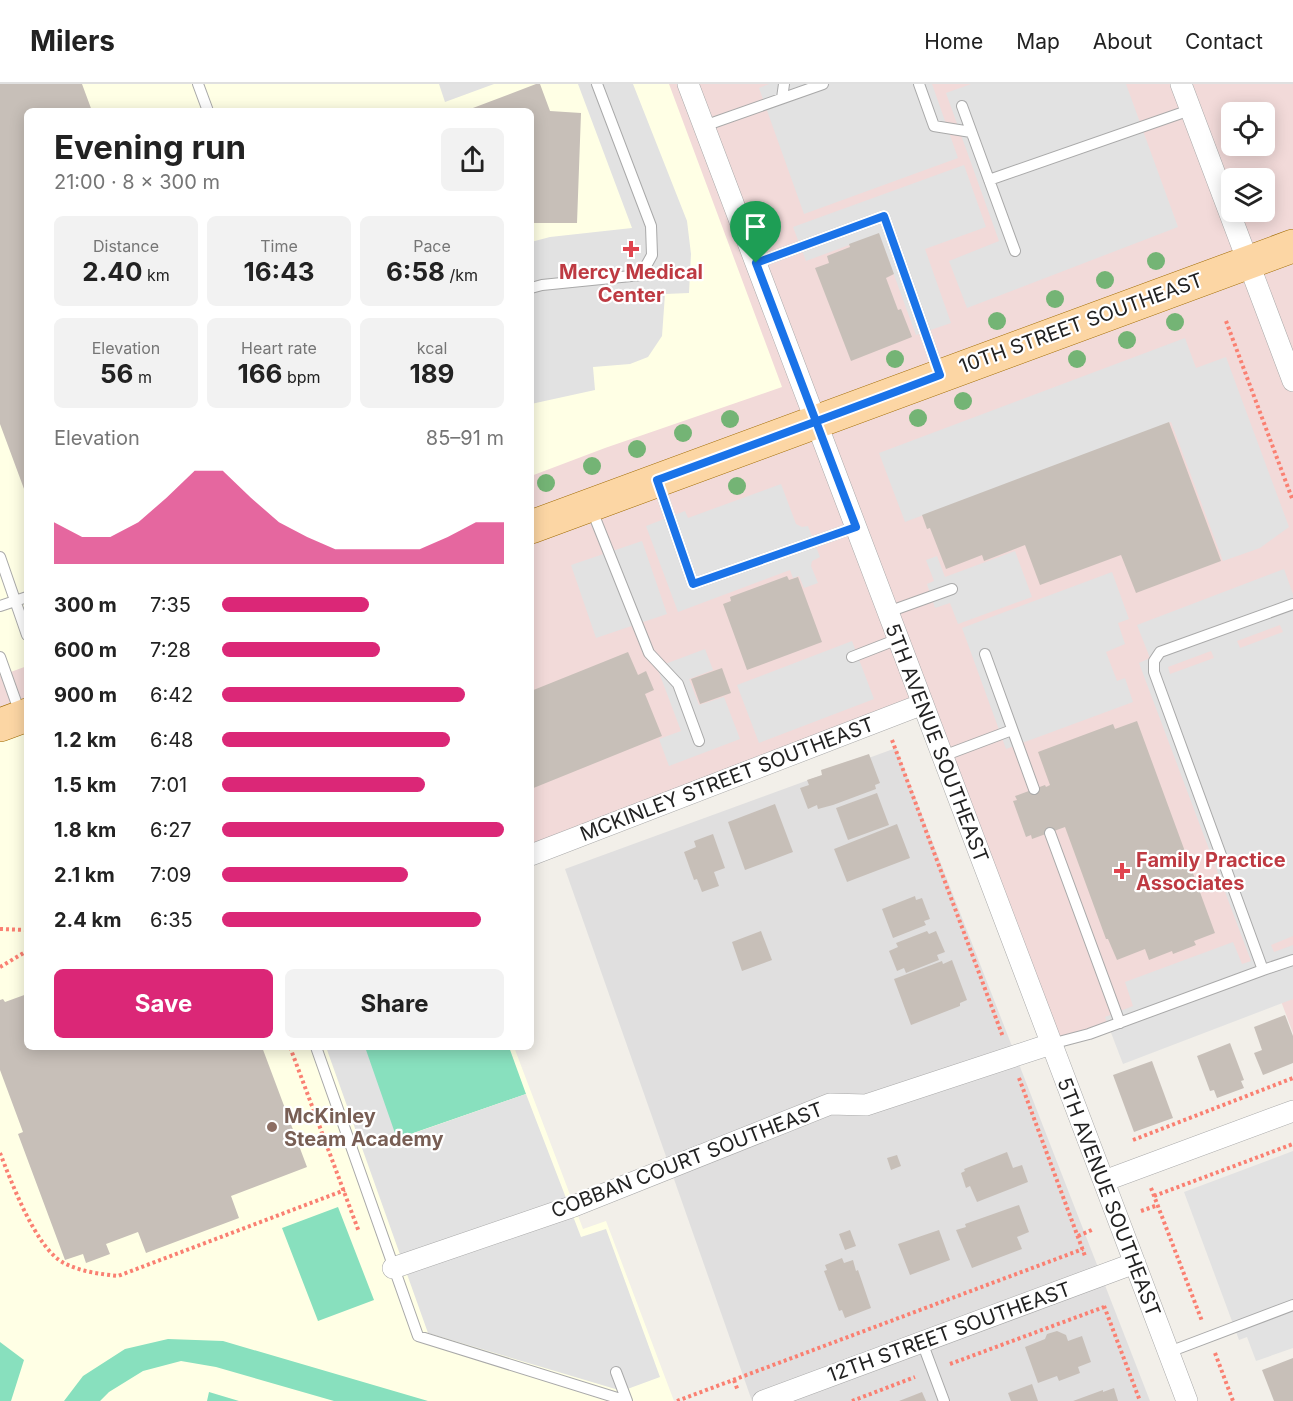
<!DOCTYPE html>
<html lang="en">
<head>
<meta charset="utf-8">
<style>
	:root { --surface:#fff; --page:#f2f2f2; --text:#222; --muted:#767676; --line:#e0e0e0; --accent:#db2777 }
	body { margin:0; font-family:Inter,sans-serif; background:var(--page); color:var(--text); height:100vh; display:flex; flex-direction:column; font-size:22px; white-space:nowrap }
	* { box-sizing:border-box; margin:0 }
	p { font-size:20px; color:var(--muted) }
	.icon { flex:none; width:33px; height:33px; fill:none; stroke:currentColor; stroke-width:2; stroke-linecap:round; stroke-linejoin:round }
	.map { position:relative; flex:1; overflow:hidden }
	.sheet { position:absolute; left:24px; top:24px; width:510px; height:942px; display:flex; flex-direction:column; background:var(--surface); border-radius:9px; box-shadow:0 3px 15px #0003 }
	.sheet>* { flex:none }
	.buttons { position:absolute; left:1221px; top:18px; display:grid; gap:12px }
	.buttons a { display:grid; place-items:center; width:54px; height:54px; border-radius:9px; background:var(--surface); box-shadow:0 3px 15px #0003; font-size:30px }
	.pin { position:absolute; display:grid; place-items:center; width:51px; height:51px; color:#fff; margin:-62px -26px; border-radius:50% 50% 50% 0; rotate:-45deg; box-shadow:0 0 6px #0007 }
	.pin .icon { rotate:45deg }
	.round { display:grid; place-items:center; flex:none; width:63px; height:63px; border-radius:9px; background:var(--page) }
	.head { display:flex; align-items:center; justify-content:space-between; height:102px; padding:0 30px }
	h1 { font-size:33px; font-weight:700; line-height:45px }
	.metrics { display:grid; grid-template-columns:repeat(3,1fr); gap:9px; height:102px; padding:6px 30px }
	.metrics div { display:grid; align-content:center; border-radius:9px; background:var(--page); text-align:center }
	.metrics b { font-size:26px; font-weight:700 }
	.metrics small { font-size:16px; font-weight:400 }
	.metrics p { font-size:16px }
	.chart { height:168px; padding:12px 30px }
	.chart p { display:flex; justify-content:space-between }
	.chart svg { width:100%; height:108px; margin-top:6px; fill:var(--accent); opacity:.7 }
	.cta { display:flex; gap:12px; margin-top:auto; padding:12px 30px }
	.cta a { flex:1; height:69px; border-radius:9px; background:var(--accent); color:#fff; font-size:24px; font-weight:700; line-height:69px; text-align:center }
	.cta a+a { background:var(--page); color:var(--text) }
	ul { padding:0 30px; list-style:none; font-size:20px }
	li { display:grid; grid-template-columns:96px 72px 1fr; align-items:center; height:45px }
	li i { height:15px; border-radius:8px; background:var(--accent) }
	header { display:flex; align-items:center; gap:36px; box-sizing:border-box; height:84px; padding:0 30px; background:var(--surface); border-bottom:2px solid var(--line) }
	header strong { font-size:28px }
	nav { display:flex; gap:33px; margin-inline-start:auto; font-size:21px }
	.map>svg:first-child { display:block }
	.residential { fill:#e0dfdf }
	.commercial { fill:#f2dad9; fill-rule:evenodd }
	.education { fill:#ffffe5 }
	.pitch { fill:#88e0be }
	.parking { fill:#e2e2e2; fill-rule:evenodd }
	.building { fill:#c7bfb8 }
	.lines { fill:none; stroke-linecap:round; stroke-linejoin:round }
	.service-casing { stroke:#a9a9a9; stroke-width:12 }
	.minor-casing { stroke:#a9a9a9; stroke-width:22 }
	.primary-casing { stroke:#a06b00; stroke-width:34 }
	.path { stroke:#fa8072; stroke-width:4; stroke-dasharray:3 3; stroke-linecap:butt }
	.service { stroke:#fff; stroke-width:10 }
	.minor { stroke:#fff; stroke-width:21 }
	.primary { stroke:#fcd6a4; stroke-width:33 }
	.tree { fill:#74b475 }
	.route-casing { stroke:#fff; stroke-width:12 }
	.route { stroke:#1a73e8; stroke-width:8 }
	.health-dot { fill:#e0444e; stroke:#fff; stroke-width:2 }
	.education-dot { fill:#8d6e63; stroke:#fff; stroke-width:2 }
	.labels { text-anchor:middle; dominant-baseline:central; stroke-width:4.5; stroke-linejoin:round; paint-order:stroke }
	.health-label { font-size:20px; font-weight:bold; fill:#be3a42; stroke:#fff }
	.street-label { font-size:20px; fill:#222; stroke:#fff }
	.education-label { font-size:20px; font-weight:bold; fill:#785e54; stroke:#fff; text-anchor:start }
</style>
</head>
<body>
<header>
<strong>Milers</strong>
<nav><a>Home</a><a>Map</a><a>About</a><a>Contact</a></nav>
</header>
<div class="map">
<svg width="1293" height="1317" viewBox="0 0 1293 1317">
	<rect width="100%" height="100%" fill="#f2efe9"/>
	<path class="residential" d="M 896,664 L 1150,1317 L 752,1317 L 565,785 Z"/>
	<path class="commercial" d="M 0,0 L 1293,0 L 1293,949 L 1267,880 L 1050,959 L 923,620 L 531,770 L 531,27 L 27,27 L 27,627 L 0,637 ZM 1232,28 L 1264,28 L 1264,62 L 1232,62 ZM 1232,94 L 1264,94 L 1264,128 L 1232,128 Z"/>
	<path class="education" d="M 0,0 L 669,0 L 782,303 L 605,364 L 531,392 L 531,27 L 27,27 L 27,582 L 0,592 Z
		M 27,631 L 27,963 L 514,963 L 583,1145 L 606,1137 L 674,1317 L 0,1317 L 0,641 Z"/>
	<path class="pitch" d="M 363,963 L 509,963 L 526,1010 L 396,1055 Z
		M 338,1123 L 374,1216 L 318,1237 L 282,1144 Z
		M 168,1255 L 223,1257 L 428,1317 L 334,1317 L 216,1283 L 181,1277 L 143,1287 L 109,1308 L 100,1317 L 64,1317 L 83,1292 L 125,1265 Z
		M 0,1258 L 24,1276 L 11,1317 L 0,1317 Z
		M 209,1308 L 239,1317 L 207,1317 Z"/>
	<path class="parking" d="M 439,0 L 494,0 L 445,18 Z
		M 578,0 L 633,0 L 687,137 L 691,170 L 689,209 L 665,210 L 662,252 L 648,273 L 630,280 L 593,283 L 595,306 L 531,320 L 531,158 L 550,153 L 632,144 Z
		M 769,0 L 932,0 L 958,74 L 804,130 L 759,4 Z
		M 971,0 L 1126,0 L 1178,143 L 967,224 L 949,177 L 999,157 L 946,9 Z
		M 964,81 L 986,143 L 925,165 L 951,239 L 916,251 L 879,150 L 806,177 L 793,143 Z
		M 1185,254 L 1196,284 L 1226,273 L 1289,443 L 1260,464 L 1223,477 L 1171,338 L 905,438 L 879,369 Z
		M 781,400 L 796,440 L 802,443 L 808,442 L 820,473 L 812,477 L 811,482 L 818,499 L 804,504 L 799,492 L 793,494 L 790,486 L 678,528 L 646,442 L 685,427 L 688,434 Z
		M 642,457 L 667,530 L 596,554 L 571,481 Z
		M 1015,467 L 1032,513 L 958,540 L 950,519 L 935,524 L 927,500 L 934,497 L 926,476 L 937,472 L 945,493 Z
		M 1284,485 L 1293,510 L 1293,852 L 1271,861 L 1274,868 L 1293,861 L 1293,915 L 1123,980 L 1105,933 L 1133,922 L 1125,898 L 1233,858 L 1242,880 L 1251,877 L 1139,579 L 1150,574 L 1137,541 ZM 1280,541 L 1283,548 L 1240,564 L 1237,557 ZM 1211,567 L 1214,574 L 1170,590 L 1168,583 Z
		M 1112,488 L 1129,535 L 1118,539 L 1125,560 L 1106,568 L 1117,597 L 1125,594 L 1133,618 L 1006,665 L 962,544 Z
		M 852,557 L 874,615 L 759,659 L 737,601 Z
		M 705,565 L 713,586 L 689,595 L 699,621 L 724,613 L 740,655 L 669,682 L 659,655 L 681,647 L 657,583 Z
		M 326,963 L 365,963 L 397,1055 L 526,1010 L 581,1153 L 606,1145 L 660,1293 L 622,1307 L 428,1249 Z
		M 1293,1067 L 1293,1264 L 1256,1277 L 1247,1253 L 1239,1256 L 1184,1108 Z"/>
	<path class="building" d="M 0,0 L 82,0 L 92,27 L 27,27 L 27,413 L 0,340 Z
		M 536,0 L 540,0 L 550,27 L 581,29 L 577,139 L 531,139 L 531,27 L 465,27 Z
		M 879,149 L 894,190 L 886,194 L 898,226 L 901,225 L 912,253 L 851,277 L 815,184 L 829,179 L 827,172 L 850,163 L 849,160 Z
		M 1169,338 L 1221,477 L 1136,509 L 1121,471 L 1040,501 L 1025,461 L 984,477 L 982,471 L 946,485 L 930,444 L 927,445 L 922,431 Z
		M 787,492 L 789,496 L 798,493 L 822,558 L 747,586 L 723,520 L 731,517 L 730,513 Z
		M 628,568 L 638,591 L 646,587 L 654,606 L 645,610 L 662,652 L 531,705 L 531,607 Z
		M 722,584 L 731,609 L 700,620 L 691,595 Z
		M 1137,637 L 1215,849 L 1194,857 L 1196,861 L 1173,870 L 1172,867 L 1149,876 L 1145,865 L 1117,876 L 1108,855 L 1106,855 L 1065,743 L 1032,755 L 1031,751 L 1026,753 L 1013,717 L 1017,716 L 1015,712 L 1045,701 L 1046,703 L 1050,701 L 1038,668 L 1113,640 L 1115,645 Z
		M 869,670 L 880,699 L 875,701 L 876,705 L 833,721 L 818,725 L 817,721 L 808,725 L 800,704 L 809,701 L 807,696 L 822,691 L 821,686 Z
		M 877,709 L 889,741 L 848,756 L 836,724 Z
		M 775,720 L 793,768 L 745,786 L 728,738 Z
		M 897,740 L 910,774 L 847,798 L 834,765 Z
		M 713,750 L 725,784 L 714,788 L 719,802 L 702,808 L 697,795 L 694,796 L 684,768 L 696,763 L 694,757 Z
		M 915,812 L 916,816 L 922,814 L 930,835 L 924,837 L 926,841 L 893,854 L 882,825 Z
		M 761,847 L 772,876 L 742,887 L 732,858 Z
		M 927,847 L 929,850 L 936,847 L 945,868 L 937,871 L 939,876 L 906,889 L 904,884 L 897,887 L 889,867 L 898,863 L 896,859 Z
		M 952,876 L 967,916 L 960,919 L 960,922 L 911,941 L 894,895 L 942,877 L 943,880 Z
		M 27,910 L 27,963 L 262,963 L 307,1083 L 231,1112 L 239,1134 L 146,1169 L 138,1148 L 106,1160 L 110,1170 L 86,1179 L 83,1170 L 65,1176 L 18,1050 L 23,1048 L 0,986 L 0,916 L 3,915 L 5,918 Z
		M 1285,931 L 1293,952 L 1293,979 L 1263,991 L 1254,969 L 1262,966 L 1254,943 Z
		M 1230,959 L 1244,996 L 1241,997 L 1244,1004 L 1217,1014 L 1214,1006 L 1210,1007 L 1197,972 Z
		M 1152,977 L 1173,1034 L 1134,1048 L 1113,991 Z
		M 1007,1068 L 1013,1084 L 1022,1081 L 1028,1098 L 977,1118 L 970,1102 L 966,1104 L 961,1089 L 965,1087 L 964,1085 Z
		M 897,1071 L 901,1082 L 891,1086 L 887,1074 Z
		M 1019,1121 L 1029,1148 L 1017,1153 L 1022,1165 L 972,1184 L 956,1146 L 966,1143 L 965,1140 Z
		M 850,1146 L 856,1162 L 845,1166 L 839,1150 Z
		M 939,1146 L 950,1176 L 910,1191 L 898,1160 Z
		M 842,1174 L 844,1179 L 853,1176 L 856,1187 L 858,1186 L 871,1224 L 845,1234 L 842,1226 L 839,1227 L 824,1187 L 827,1186 L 825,1181 Z
		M 1057,1247 L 1066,1251 L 1068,1257 L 1082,1252 L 1091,1278 L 1078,1283 L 1080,1289 L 1059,1297 L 1057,1292 L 1038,1299 L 1025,1263 L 1045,1255 L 1047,1250 Z
		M 1293,1274 L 1293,1317 L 1274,1317 L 1262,1286 Z
		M 1032,1300 L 1038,1317 L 1011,1317 L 1008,1309 Z
		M 1114,1304 L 1118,1317 L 1073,1317 L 1103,1306 L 1103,1308 Z
		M 922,1308 L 926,1317 L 899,1317 Z"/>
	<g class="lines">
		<g class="service-casing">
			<path id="service" d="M 198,0 L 208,27
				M 919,0 L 934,42 L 971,48
				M 782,14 L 784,0
				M 962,22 L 1015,167
				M 704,42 L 823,0
				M 989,96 L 1190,26
				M 756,179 L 884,132 L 939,288
				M 531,204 L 542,201 L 641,191 L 652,171 L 651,142 L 597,0
				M 658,399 L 693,500 L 856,443
				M 591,424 L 649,569 L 678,600 L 699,657
				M 0,473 L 27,551
				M 0,522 L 27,513
				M 888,528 L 952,505
				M 985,570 L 1034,705
				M 0,573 L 20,629
				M 852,573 L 898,555
				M 943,672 L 1012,646
				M 1050,749 L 1120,939
				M 1263,886 L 1293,876
				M 1051,960 L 1089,950 L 1263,886 L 1154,588 L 1154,577 L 1160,568 L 1293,520
				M 316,963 L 418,1252 L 627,1317
				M 922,1258 L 944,1317
				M 1169,1268 L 1293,1221
				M 616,1288 L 627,1317"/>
		</g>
		<g class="minor-casing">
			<path id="minor" d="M 688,0 L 1187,1317
				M 1181,0 L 1293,297
				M 531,771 L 923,620
				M 1104,1097 L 1293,1027
				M 393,1184 L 574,1122 L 830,1020 L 866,1021 L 1051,960
				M 763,1317 L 1135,1179"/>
		</g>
		<g class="primary-casing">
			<path id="primary" d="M 531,443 L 1293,162
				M 0,641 L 27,631"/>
		</g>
		<path class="path" d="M 1226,237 L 1293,417
			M 892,656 L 1003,953
			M 0,845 L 27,846
			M 0,883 L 27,867
			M 290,963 L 359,1148
			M 1019,994 L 1085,1172
			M 1133,1056 L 1293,994
			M 0,1069 C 11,1097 36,1165 64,1179 C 81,1188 101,1190 118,1192 L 345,1106
			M 1151,1104 L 1202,1237
			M 1154,1112 L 1293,1060
			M 1141,1127 L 1158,1121
			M 1078,1152 L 1094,1145
			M 1104,1222 L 1140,1317
			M 1215,1269 L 1233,1317
			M 950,1280 L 1104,1223
			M 734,1296 L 738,1307
			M 677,1317 L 1083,1165
			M 852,1317 L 915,1293"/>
		<use href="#service" class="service"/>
		<use href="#minor" class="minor"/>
		<use href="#primary" class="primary"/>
	</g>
	<g class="tree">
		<circle cx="1156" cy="177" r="9"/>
		<circle cx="1105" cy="196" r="9"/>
		<circle cx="1055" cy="215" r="9"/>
		<circle cx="997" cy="237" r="9"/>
		<circle cx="1175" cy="238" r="9"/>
		<circle cx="1127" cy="256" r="9"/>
		<circle cx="895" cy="275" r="9"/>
		<circle cx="1077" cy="275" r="9"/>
		<circle cx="963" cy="317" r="9"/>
		<circle cx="918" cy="334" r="9"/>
		<circle cx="730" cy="335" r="9"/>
		<circle cx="683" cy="349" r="9"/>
		<circle cx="637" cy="365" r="9"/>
		<circle cx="592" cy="382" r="9"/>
		<circle cx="546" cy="399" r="9"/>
		<circle cx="737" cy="402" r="9"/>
	</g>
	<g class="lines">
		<g class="route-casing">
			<path id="route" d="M 756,179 C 789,267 822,355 856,443 L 693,500 L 657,396 C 752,361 846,327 940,291 L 884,132 L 756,179"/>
		</g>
		<use href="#route" class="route"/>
	</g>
	<g class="health-dot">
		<path d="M628 156h6v6h6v6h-6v6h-6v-6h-6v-6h6z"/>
		<path d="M1119 778h6v6h6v6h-6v6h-6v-6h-6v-6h6z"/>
	</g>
	<circle class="education-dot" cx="272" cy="1043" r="6"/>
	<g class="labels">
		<g class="health-label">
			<text x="631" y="188">Mercy Medical<tspan x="631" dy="23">Center</tspan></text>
			<text x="1136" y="776" text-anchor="start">Family Practice<tspan x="1136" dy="23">Associates</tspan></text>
		</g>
		<g class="street-label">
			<text transform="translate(1081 239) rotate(-20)">10TH STREET SOUTHEAST</text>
			<text transform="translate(937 659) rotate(69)">5TH AVENUE SOUTHEAST</text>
			<text transform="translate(727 695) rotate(-21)">MCKINLEY STREET SOUTHEAST</text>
			<text transform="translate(687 1076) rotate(-21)">COBBAN COURT SOUTHEAST</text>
			<text transform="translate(1109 1113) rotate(69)">5TH AVENUE SOUTHEAST</text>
			<text transform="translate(949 1248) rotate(-20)">12TH STREET SOUTHEAST</text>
		</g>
		<g class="education-label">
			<text x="284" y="1032">McKinley<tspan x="284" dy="23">Steam Academy</tspan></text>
		</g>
	</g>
</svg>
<div class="buttons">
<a><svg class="icon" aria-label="locate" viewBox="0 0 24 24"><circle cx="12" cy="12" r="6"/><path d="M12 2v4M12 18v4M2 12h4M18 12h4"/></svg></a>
<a><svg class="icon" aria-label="layers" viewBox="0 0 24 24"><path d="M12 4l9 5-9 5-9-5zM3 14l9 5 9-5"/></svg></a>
</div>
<div class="pin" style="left:756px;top:179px;background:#1e9e55"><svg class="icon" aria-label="arrive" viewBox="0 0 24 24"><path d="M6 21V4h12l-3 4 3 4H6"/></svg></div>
<section class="sheet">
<div class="head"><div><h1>Evening run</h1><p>21:00 · 8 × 300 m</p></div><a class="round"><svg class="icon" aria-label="share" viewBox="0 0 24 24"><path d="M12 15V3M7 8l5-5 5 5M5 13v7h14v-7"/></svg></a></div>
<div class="metrics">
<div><p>Distance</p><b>2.40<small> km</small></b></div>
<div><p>Time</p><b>16:43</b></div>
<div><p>Pace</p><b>6:58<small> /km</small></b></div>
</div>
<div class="metrics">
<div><p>Elevation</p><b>56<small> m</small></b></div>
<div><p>Heart rate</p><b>166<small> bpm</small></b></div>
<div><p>kcal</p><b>189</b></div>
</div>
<div class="chart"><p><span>Elevation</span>85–91 m</p>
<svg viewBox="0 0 160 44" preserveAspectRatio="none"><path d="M0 44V27L10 33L20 33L30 27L40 17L50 6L60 6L70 17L80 27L90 33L100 38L110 38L120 38L130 38L140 33L150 27L160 27V44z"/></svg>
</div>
<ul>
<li><b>300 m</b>7:35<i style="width:52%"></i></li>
<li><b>600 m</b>7:28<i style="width:56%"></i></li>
<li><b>900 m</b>6:42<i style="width:86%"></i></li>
<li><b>1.2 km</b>6:48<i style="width:81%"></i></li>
<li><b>1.5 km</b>7:01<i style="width:72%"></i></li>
<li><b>1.8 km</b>6:27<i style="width:100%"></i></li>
<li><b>2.1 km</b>7:09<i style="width:66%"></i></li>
<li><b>2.4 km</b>6:35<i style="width:92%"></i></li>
</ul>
<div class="cta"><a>Save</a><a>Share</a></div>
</section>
</div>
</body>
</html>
